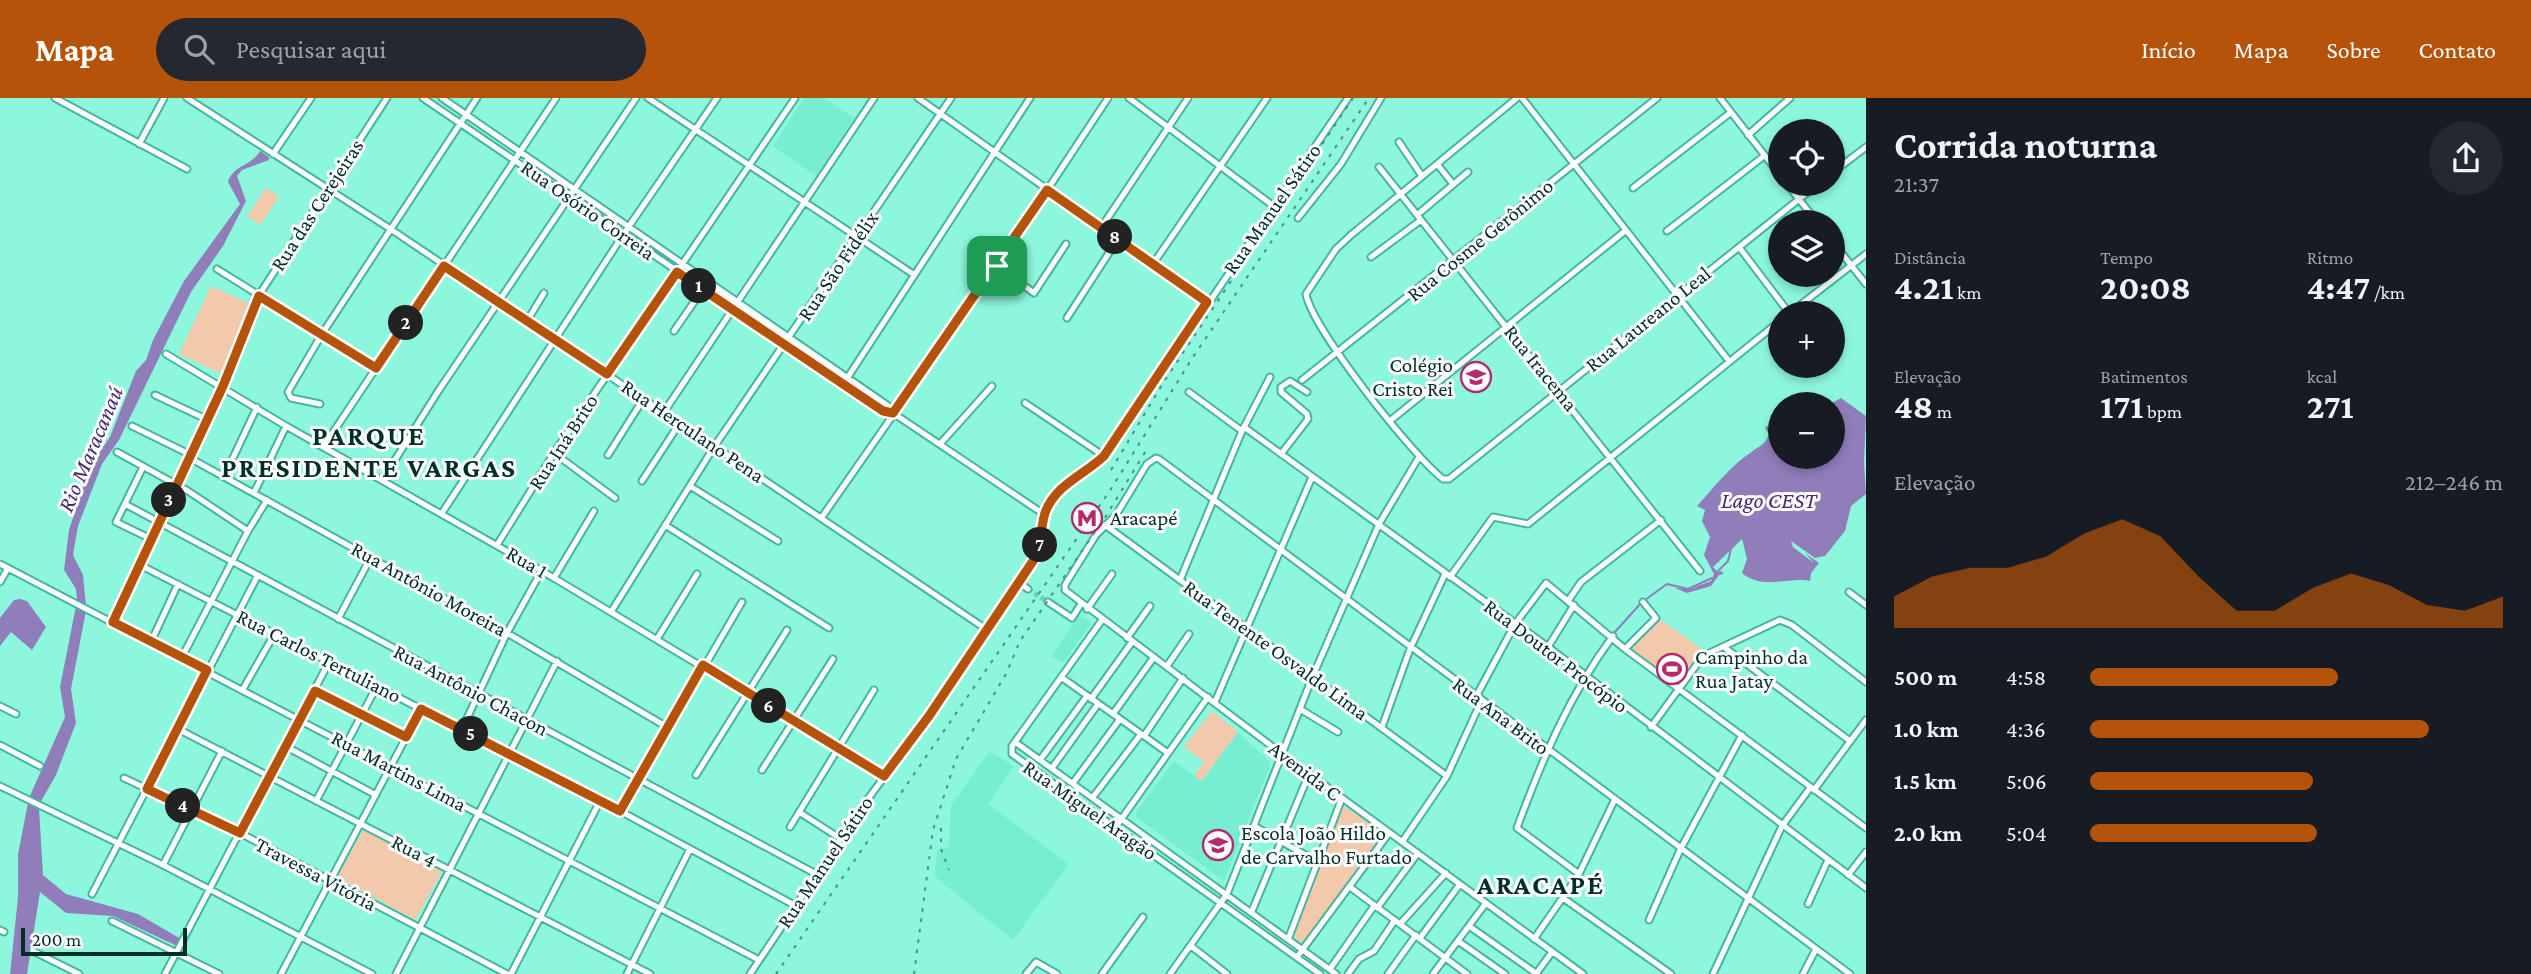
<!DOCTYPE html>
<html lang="pt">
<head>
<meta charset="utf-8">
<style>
	:root { --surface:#171b24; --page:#242831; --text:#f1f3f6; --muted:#9ea1a6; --accent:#b45309 }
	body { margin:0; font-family:"Crimson Pro",serif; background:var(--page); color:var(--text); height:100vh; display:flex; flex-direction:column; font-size:26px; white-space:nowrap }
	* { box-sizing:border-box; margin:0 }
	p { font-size:23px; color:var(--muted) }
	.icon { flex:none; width:38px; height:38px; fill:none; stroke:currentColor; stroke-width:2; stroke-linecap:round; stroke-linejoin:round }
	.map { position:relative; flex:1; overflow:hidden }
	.side { display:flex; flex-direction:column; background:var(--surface); width:665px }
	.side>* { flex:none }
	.buttons { position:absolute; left:1768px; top:21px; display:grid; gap:14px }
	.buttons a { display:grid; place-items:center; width:77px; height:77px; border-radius:50%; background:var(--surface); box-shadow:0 4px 10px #0003; font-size:35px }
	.scale { position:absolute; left:21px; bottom:18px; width:166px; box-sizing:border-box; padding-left:7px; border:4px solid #002f26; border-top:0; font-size:19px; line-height:24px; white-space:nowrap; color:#002f26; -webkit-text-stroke:5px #fff; paint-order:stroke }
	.pin { position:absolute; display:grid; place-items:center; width:60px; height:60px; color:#fff; margin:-30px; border-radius:14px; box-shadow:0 4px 10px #0006 }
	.km { position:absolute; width:35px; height:35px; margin:-18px; border-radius:50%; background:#222; color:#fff; font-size:19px; line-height:35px; text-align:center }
	.round { display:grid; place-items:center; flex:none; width:74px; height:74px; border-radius:37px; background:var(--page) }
	.head { display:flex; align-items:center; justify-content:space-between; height:119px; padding:0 28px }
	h1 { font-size:38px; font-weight:700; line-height:52px }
	.stats { display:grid; grid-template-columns:repeat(3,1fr); gap:10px; height:119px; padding:7px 28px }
	.stats div { display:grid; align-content:center }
	.stats b { font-size:35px; font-weight:700 }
	.stats small { font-size:19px; font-weight:400 }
	.stats p { font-size:19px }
	.chart { height:196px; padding:14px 28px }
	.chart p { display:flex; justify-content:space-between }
	.chart svg { width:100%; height:126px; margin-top:7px; fill:var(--accent); opacity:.7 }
	ul { padding:0 28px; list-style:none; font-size:23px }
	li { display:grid; grid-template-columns:112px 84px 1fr; align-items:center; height:52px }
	li i { height:18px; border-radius:9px; background:var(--accent) }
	header { display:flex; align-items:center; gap:42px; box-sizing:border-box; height:98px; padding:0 35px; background:var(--accent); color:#fff }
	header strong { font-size:33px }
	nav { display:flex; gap:38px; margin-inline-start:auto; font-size:24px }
	.search { width:490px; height:63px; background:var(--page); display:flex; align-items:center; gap:18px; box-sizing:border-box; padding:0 24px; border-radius:38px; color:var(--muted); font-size:26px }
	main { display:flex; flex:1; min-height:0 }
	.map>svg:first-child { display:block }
	.built { fill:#77edd2 }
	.green { fill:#f3c9ab }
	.water { fill:#907ebb }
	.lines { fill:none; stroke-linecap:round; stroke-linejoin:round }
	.stream { stroke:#907ebb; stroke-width:2 }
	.minor-tunnel { stroke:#71cfb9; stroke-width:5; stroke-dasharray:5 2.5; stroke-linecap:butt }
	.minor-casing { stroke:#47b49e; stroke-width:9 }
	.minor { stroke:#fff; stroke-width:5 }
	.rail { stroke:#479382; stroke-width:2; stroke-dasharray:3.5 7; stroke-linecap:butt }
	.route-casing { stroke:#fff; stroke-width:14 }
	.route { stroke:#b45309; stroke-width:9 }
	.labels { text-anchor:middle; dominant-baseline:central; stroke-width:6; stroke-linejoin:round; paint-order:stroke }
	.street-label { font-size:21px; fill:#002f26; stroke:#fff }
	.poi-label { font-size:21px; fill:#002f26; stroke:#fff; text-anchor:start }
	.water-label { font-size:23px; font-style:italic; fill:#462a75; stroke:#fff }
	.district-label { font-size:28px; font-weight:bold; letter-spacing:2px; fill:#002f26; stroke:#fff }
</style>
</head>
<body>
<header>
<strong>Mapa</strong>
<div class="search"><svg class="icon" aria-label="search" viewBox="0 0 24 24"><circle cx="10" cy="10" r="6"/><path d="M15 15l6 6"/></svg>Pesquisar aqui</div>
<nav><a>Início</a><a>Mapa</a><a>Sobre</a><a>Contato</a></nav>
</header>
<main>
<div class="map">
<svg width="1866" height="876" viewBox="0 0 1866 876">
	<rect width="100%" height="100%" fill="#8df7de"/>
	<path class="built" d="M 804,0 L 824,0 L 854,20 L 816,78 L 773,48 Z
		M 1079,517 L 1090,523 L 1090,527 L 1063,565 L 1051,558 Z
		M 1238,634 L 1271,665 L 1224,783 L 1136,719 L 1136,714 L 1174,663 L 1202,683 Z
		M 990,653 L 1014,669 L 988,706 L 1069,766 L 1013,842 L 934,778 L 938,752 L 949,749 L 951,707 Z"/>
	<path class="green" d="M 266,90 L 279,99 L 260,127 L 247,118 Z
		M 211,188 L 251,206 L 220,275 L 179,256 Z
		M 1658,520 L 1705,553 L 1677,589 L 1627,551 Z
		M 1212,613 L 1238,634 L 1201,683 L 1194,678 L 1204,664 L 1184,649 Z
		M 1342,709 L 1345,709 L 1381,733 L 1381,737 L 1310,837 L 1298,845 L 1294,838 Z
		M 364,731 L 442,774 L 415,822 L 337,779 Z"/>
	<path class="water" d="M 260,53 L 269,59 L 269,62 L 242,72 L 237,78 L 246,103 L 223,148 L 191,194 L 119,342 L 102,366 L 78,428 L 73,457 L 83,477 L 86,508 L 77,502 L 76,491 L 64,472 L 69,432 L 90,368 L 110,339 L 136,273 L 146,262 L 153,242 L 184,183 L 240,106 L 228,84 C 233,67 252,68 260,53 Z
		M 1841,300 L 1866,318 L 1864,364 L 1866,396 L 1851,408 L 1845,433 L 1825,458 L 1815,460 L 1791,443 L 1793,449 L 1814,465 L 1805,455 L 1819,465 L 1811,475 L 1810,483 C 1790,478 1763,493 1742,475 L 1747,461 L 1742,441 L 1713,469 L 1718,474 L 1722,473 L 1723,476 L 1719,477 L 1711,488 L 1687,495 L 1675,490 L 1690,491 L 1711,483 L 1714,476 L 1704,457 L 1710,439 L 1702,423 L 1705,412 L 1697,408 C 1716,387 1730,368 1754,352 C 1762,347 1766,345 1769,336 L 1765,330 L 1780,317 L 1780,359 L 1832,359 L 1830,306 Z
		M 20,501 L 27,503 L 46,529 L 32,552 L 11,534 L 0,548 L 0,520 L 14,502 Z
		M 76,508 L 86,513 L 71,591 L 76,625 L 56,677 L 40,705 L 29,700 L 65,619 L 60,589 Z
		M 28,705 L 39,710 L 43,777 L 66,796 L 138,816 L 181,841 L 177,848 L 113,818 L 66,815 L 40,794 L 27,876 L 10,876 L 18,799 L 18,756 Z"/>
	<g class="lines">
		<path class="stream" d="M 1718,473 L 1728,463 L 1731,451
			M 1645,502 L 1667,486 L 1688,491 L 1712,480
			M 1614,535 L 1641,505
			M 1603,557 L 1610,547"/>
		<path class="minor-tunnel" d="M 1028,491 L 1048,504"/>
		<g class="minor-casing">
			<path id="minor" d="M 55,0 L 187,71
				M 187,0 L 392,132 L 986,531
				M 423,0 L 883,313 L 893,315
				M 442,0 L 890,309 L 893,315 L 1045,417
				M 648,0 L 913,176
				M 918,0 L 1207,204
				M 1129,0 L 1275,109
				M 1517,0 L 1351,137 L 1336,151 L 1306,196 C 1312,231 1413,358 1443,381 L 1449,381 L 1818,86
				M 1522,0 L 1729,263
				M 1720,0 L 1780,77
				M 1748,37 L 1790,0
				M 1399,44 L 1422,78
				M 139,46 L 164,0
				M 273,56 L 311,0
				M 1437,66 L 1453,86
				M 1379,69 L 1700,473
				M 1832,75 L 1866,49
				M 1787,86 L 1817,124
				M 1633,90 L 1730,15
				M 1417,117 L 1468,74
				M 1298,120 L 1341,66 L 1381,0
				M 1101,130 L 1188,0
				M 1667,133 L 1764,58
				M 1832,143 L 1866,186
				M 1739,149 L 1789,215
				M 1371,159 L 1421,122
				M 1153,166 L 1267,0
				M 997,168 L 1034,195 L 1066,146
				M 217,171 L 376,270
				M 1790,215 L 1866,156
				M 1067,220 L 1118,141
				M 527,223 L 544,195
				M 674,233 L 703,191
				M 166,256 L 286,328 L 554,480 L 884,678
				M 846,282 L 1030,0
				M 1302,282 L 1657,0
				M 1189,294 L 1242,333
				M 155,297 L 206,321
				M 1025,305 L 1104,358
				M 320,306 L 291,300 L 288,294 L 322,236 L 477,0
				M 664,314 L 874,0
				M 1391,322 L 1625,133
				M 132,328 L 189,356
				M 1244,329 L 1548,549 L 1866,790
				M 940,346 L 992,288
				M 324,348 L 556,0
				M 117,354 L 188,393 L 248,433 L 182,559
				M 554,355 L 615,400
				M 1281,356 L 1308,321 L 1307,316 L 1281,294 L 1281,289 L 1290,283 L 1307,294
				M 608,357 L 644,300
				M 188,359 L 507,535 L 667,629
				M 143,369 L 116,424 L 151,441
				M 224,379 L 257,309
				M 383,381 L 439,292 L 636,0
				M 642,383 L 679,326
				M 690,388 L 778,443
				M 254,395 L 286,328
				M 125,406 L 818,777
				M 442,415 L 623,137 L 717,0
				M 822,419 L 997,168 L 1108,0
				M 665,427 L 829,530
				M 1105,427 L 1447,678
				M 248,433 L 267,402
				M 497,447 L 554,355 L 795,0
				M 0,466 L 759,862
				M 140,467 L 620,713 L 796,808
				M 1450,479 L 1493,419 L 1528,426 L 1780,223
				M 554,480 L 594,413
				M 1180,482 L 1242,333 L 1270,279
				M 0,484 L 8,470
				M 1018,484 L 1028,491
				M 1849,494 L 1866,507
				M 1568,503 L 1581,484 L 1661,422
				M 1048,504 L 1072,520 L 1081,506
				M 1087,511 L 1112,476
				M 611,514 L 714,349 L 951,0
				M 338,521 L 371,459
				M 1102,522 L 1012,648 L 1012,656 L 1320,876
				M 113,524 L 223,288 L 261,194 L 387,0
				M 1127,540 L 1150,508
				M 657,541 L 697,476
				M 151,544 L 178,486
				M 1548,549 L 1574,507
				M 1724,549 L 1850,643
				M 1625,551 L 1656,520 L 1643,504
				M 1167,568 L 1189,536
				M 1061,579 L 1168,655
				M 243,591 L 275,535
				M 315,593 L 406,639
				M 1091,601 L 1132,544
				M 1215,604 L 1312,379
				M 0,608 L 16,616
				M 1300,611 L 1338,634
				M 1113,616 L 1154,559
				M 1382,629 L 1410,551 L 1445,476
				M 1651,629 L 1703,558 L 1780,522 L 1792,527 L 1866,584
				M 178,631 L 650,876
				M 462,631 L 507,535 L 542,472
				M 1144,638 L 1183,580
				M 1015,644 L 1336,876
				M 0,647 L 40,668
				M 285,648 L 376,697
				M 1040,662 L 1087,598
				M 1052,670 L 1098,606
				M 762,672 L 833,561
				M 696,677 L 787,532
				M 124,680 L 240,735 L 507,876
				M 1073,685 L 1120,621
				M 0,688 L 163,767 L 372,876
				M 1814,692 L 1866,622
				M 1093,699 L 1141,636
				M 316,703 L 377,588
				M 620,713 L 742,504
				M 799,714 L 841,741
				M 1254,728 L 1318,764
				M 790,729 L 874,592
				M 1115,730 L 1208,599
				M 1402,744 L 1447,678 L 1479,608 L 1478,595 L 1515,526 L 1546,485 L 1625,551 L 1866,730
				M 163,767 L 222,653
				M 1579,776 L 1517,730 C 1542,662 1569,597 1613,538
				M 1848,777 L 1866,754
				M 1350,789 L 1467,876
				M 92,796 L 258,477
				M 1563,800 L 1671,876
				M 1808,806 L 1828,762
				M 1377,810 L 1418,755
				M 1252,813 L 1309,676
				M 1649,822 L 1680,752 L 1742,637
				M 112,823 L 219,876
				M 1400,826 L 1446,775
				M 1469,828 L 1537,876
				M 0,832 L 4,834
				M 1289,839 L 1342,700
				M 1420,840 L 1460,786
				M 1534,841 L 1579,776 L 1614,703
				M 1458,843 L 1505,876
				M 1191,848 L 1227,876
				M 33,853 L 79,876
				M 1297,859 L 1389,735
				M 1330,871 L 1374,808
				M 165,876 L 329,564
				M 281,876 L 421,611
				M 396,876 L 557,563
				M 511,876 L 600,703
				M 627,876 L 690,751
				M 750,876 L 862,709 L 929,618 L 1033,463 C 1043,445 1039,424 1049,406 C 1066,379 1095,371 1115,343 L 1348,0
				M 1026,876 L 1036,864 L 1057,876
				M 1102,876 L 1143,819
				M 1170,876 L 1227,796 L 1312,580 L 1379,426 L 1419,359
				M 1348,876 L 1359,861 L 1374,853 L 1395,822
				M 1388,876 L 1416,837
				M 1433,876 L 1486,805
				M 1536,876 L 1552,854
				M 1583,876 L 1282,656 L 1065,492 L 1065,487 L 1096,437 L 1116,417 L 1147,366 L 1156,360 L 1159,361 L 1850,876
				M 1713,876 L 1782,728 L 1810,690
				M 1803,876 L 1816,851"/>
		</g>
		<use href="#minor" class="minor"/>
		<path class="rail" d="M 1111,372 L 1163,285 L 1353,0
			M 941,730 L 941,751 L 949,772
			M 776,876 L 1111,391 L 1193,259 L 1369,0
			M 914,876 L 933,732 L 956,661 L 1006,576 L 1020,543 L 1106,418 L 1147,351"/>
	</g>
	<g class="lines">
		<g class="route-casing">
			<path id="route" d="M 1047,92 L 1207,204 L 1104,358 C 1084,377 1055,387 1045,415 C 1040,432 1042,448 1033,463 L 929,618 L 884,678 L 703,567 L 620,713 L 421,611 L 406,639 L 315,593 L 240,735 L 147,691 L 207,572 L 113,524 L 223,288 L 259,198 L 376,270 L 444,168 L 607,276 L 677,174 L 883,313 L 893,315 Z"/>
		</g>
		<use href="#route" class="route"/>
	</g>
	<defs>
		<g id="school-ring" transform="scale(1.575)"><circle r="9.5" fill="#fff" stroke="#b42b6b" stroke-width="1.5"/><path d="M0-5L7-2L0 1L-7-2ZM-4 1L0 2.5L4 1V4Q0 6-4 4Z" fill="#b42b6b"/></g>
		<g id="metro-ring" transform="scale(1.575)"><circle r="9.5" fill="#fff" stroke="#b42b6b" stroke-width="1.5"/><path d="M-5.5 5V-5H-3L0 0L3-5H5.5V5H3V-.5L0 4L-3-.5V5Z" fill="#b42b6b"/></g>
		<g id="stadium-ring" transform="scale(1.575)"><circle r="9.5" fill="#fff" stroke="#b42b6b" stroke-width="1.5"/><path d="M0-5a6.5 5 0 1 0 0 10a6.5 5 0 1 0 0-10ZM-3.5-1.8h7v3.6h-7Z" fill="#b42b6b"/></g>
	</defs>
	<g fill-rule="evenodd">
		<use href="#school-ring" x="1476" y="279"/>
		<use href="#metro-ring" x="1087" y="420"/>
		<use href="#stadium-ring" x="1672" y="571"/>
		<use href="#school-ring" x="1218" y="747"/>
	</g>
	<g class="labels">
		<g class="street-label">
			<text transform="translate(317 107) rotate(-57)">Rua das Cerejeiras</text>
			<text transform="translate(1272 111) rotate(-55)">Rua Manuel Sátiro</text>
			<text transform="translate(588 112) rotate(35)">Rua Osório Correia</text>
			<text transform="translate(1480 142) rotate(-39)">Rua Cosme Gerônimo</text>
			<text transform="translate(838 168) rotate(-56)">Rua São Fidélix</text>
			<text transform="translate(1648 221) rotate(-39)">Rua Laureano Leal</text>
			<text transform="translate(1541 270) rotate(51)">Rua Iracema</text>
			<text transform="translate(693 333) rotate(34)">Rua Herculano Pena</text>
			<text transform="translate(563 344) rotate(-57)">Rua Iná Brito</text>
			<text transform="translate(527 464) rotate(30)">Rua 1</text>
			<text transform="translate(429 491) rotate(29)">Rua Antônio Moreira</text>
			<text transform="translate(1276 552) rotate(36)">Rua Tenente Osvaldo Lima</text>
			<text transform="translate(319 558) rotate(27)">Rua Carlos Tertuliano</text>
			<text transform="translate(1556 558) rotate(37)">Rua Doutor Procópio</text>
			<text transform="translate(471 592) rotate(28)">Rua Antônio Chacon</text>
			<text transform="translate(1501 618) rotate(37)">Rua Ana Brito</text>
			<text transform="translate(399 673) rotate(28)">Rua Martins Lima</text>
			<text transform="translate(1305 673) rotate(37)">Avenida C</text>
			<text transform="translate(1090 712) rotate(35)">Rua Miguel Aragão</text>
			<text transform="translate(414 753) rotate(28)">Rua 4</text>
			<text transform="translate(825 764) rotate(-56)">Rua Manuel Sátiro</text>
			<text transform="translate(316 776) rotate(28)">Travessa Vitória</text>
		</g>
		<g class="poi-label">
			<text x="1453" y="267" text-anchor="end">Colégio<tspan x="1453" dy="24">Cristo Rei</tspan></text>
			<text x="1110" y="420">Aracapé</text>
			<text x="1695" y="559">Campinho da<tspan x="1695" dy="24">Rua Jatay</tspan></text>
			<text x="1241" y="735">Escola João Hildo<tspan x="1241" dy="24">de Carvalho Furtado</tspan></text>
		</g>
		<g class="water-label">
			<text transform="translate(90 351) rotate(-67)">Rio Maracanaú</text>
			<text x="1769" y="402">Lago CEST</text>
		</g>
		<g class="district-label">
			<text x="369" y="337">PARQUE<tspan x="369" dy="32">PRESIDENTE VARGAS</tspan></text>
			<text x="1541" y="786">ARACAPÉ</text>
		</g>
	</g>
</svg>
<div class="buttons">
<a><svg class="icon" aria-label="locate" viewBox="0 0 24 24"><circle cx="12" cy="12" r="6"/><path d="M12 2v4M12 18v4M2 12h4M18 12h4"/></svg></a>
<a><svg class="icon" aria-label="layers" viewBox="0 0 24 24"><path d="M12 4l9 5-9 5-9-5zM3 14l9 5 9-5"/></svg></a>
<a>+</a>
<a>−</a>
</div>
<div class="scale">200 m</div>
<div class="pin" style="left:997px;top:168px;background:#1e9e55"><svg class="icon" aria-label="arrive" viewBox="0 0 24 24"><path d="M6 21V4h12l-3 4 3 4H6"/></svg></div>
<b class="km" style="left:699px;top:188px">1</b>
<b class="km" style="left:406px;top:225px">2</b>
<b class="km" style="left:169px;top:402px">3</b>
<b class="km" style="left:183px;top:708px">4</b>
<b class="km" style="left:471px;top:636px">5</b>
<b class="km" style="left:769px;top:608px">6</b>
<b class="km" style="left:1040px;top:447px">7</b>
<b class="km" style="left:1115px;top:139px">8</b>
</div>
<section class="side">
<div class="head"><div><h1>Corrida noturna</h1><p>21:37</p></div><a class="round"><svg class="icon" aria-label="share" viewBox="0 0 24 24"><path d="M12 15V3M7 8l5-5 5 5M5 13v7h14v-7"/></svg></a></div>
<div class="stats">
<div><p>Distância</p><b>4.21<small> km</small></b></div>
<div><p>Tempo</p><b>20:08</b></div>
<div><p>Ritmo</p><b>4:47<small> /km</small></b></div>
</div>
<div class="stats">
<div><p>Elevação</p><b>48<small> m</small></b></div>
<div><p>Batimentos</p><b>171<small> bpm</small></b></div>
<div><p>kcal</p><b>271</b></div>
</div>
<div class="chart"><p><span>Elevação</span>212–246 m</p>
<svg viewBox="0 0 160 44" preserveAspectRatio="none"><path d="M0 44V33L10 26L20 23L30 23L40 19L50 11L60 6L70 12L80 26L90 38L100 38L110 30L120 25L130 29L140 36L150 38L160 33V44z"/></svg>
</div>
<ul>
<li><b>500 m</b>4:58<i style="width:60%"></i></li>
<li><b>1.0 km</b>4:36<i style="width:82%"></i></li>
<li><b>1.5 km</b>5:06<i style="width:54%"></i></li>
<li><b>2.0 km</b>5:04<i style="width:55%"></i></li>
</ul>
</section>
</main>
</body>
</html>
